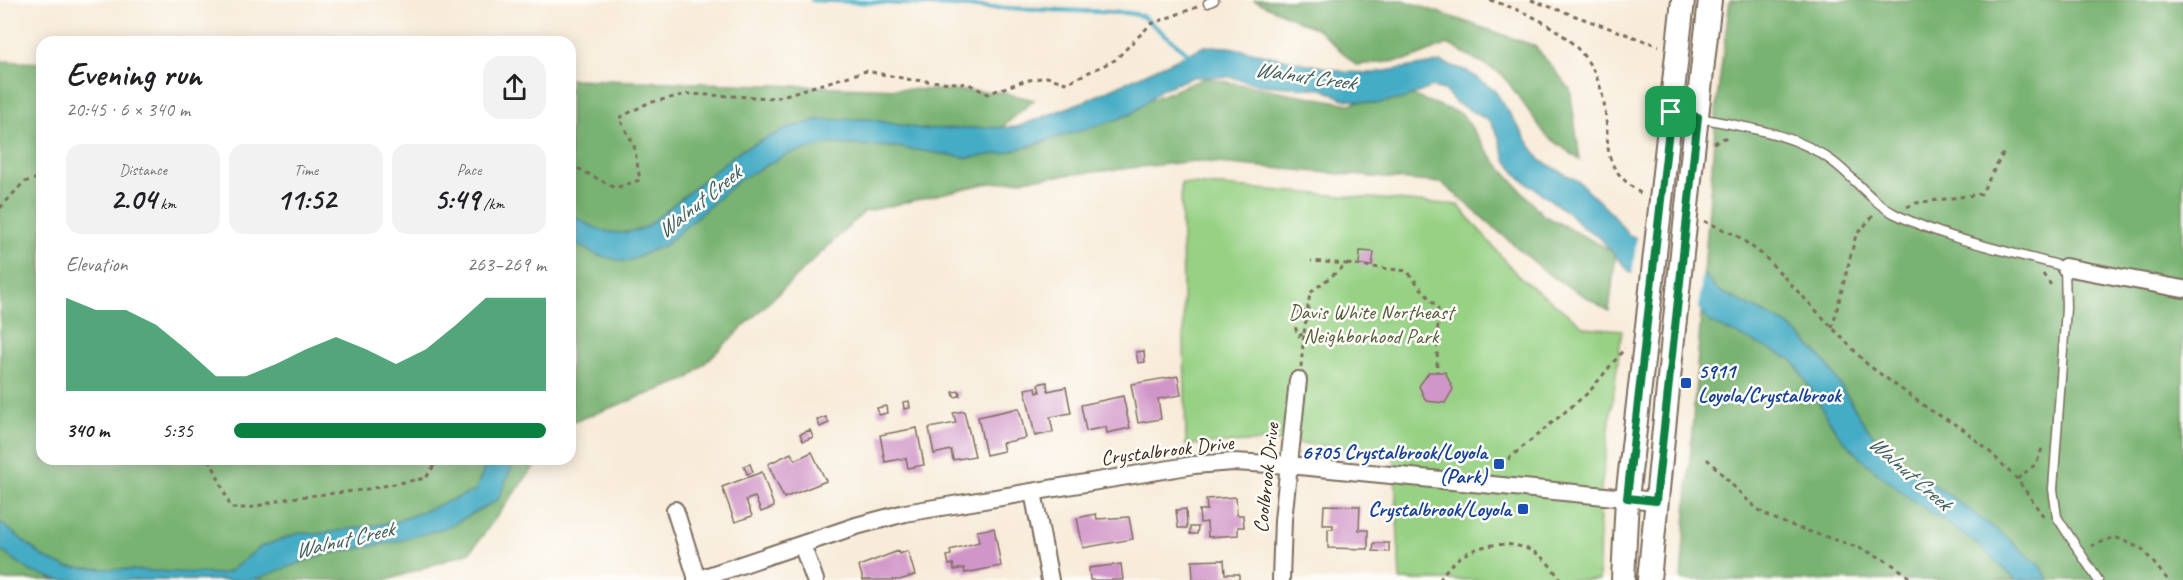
<!DOCTYPE html>
<html lang="en">
<head>
<meta charset="utf-8">
<style>
	:root { --surface:#fff; --page:#f2f2f2; --text:#202124; --muted:#757577; --accent:#0b8043 }
	body { margin:0; font-family:Caveat,sans-serif; background:var(--page); color:var(--text); height:100vh; display:flex; flex-direction:column; font-size:22px; white-space:nowrap }
	* { box-sizing:border-box; margin:0 }
	p { font-size:20px; color:var(--muted) }
	.icon { flex:none; width:33px; height:33px; fill:none; stroke:currentColor; stroke-width:2; stroke-linecap:round; stroke-linejoin:round }
	.map { position:relative; flex:1; overflow:hidden }
	.side { position:absolute; left:36px; top:36px; width:540px; height:429px; display:flex; flex-direction:column; background:var(--surface); border-radius:18px; box-shadow:0 3px 15px #0003 }
	.side>* { flex:none }
	.pin { position:absolute; display:grid; place-items:center; width:51px; height:51px; color:#fff; margin:-26px; border-radius:12px; box-shadow:0 3px 9px #0006 }
	.round { display:grid; place-items:center; flex:none; width:63px; height:63px; border-radius:18px; background:var(--page) }
	.head { display:flex; align-items:center; justify-content:space-between; height:102px; padding:0 30px }
	h1 { font-size:33px; font-weight:700; line-height:45px }
	.stats { display:grid; grid-template-columns:repeat(3,1fr); gap:9px; height:102px; padding:6px 30px }
	.stats div { display:grid; align-content:center; border-radius:15px; background:var(--page); text-align:center }
	.stats b { font-size:30px; font-weight:700 }
	.stats small { font-size:16px; font-weight:400 }
	.stats p { font-size:16px }
	.chart { height:168px; padding:12px 30px }
	.chart p { display:flex; justify-content:space-between }
	.chart svg { width:100%; height:108px; margin-top:6px; fill:var(--accent); opacity:.7 }
	ul { padding:0 30px; list-style:none; font-size:20px }
	li { display:grid; grid-template-columns:96px 72px 1fr; align-items:center; height:45px }
	li i { height:15px; border-radius:8px; background:var(--accent) }
	.map>svg:first-child { display:block }
	.green { fill:#97d184; stroke:#697e51; stroke-width:1.5 }
	.forest { fill:#79b372; stroke:#5a6e48; stroke-width:1.5 }
	.water { fill:#45acc5; stroke:#406b72; stroke-width:1.5 }
	.pier { fill:#f8ebd9 }
	.lines { fill:none; stroke-linecap:round; stroke-linejoin:round }
	.stream { stroke:#45acc5; stroke-width:4.5 }
	.building { fill:#d196c9 }
	.lane-casing { stroke:#7d6e5f; stroke-width:11 }
	.street-casing { stroke:#7d6e5f; stroke-width:20 }
	.secondary-casing { stroke:#7d6e5f; stroke-width:26 }
	.path { stroke:#7d6e5f; stroke-width:3; stroke-dasharray:4.5 4.5; stroke-linecap:butt }
	.lane { stroke:#fff; stroke-width:8 }
	.street { stroke:#fff; stroke-width:16 }
	.secondary { stroke:#fff; stroke-width:22 }
	.secondary-bridge-casing { stroke:#7d6e5f; stroke-width:26; stroke-linecap:butt }
	.secondary-bridge { stroke:#fff; stroke-width:22 }
	.route-casing { stroke:#fff; stroke-width:12 }
	.route { stroke:#0b8043; stroke-width:8 }
	.transit-dot { fill:#1a4fb4; stroke:#fdfcf7; stroke-width:2 }
	.labels { text-anchor:middle; dominant-baseline:central; stroke-width:5; stroke-linejoin:round; paint-order:stroke }
	.park-label { font-size:21px; fill:#575c3d; stroke:#fdfcf7 }
	.transit-label { font-size:21px; font-weight:bold; fill:#164399; stroke:#fdfcf7; text-anchor:end }
	.street-label { font-size:21px; fill:#3b2a1e; stroke:#fdfcf7 }
	.water-label { font-size:22px; font-style:italic; fill:#3f5e61; stroke:#fdfcf7 }
</style>
</head>
<body>
<div class="map">
<svg width="2183" height="580" viewBox="0 0 2183 580">
	<rect width="100%" height="100%" fill="#fdfcf7"/>
	<filter id="ink" filterUnits="userSpaceOnUse"><feTurbulence type="fractalNoise" baseFrequency=".0167" numOctaves="2"/><feDisplacementMap in="SourceGraphic" scale="12" xChannelSelector="R" yChannelSelector="G"/><feConvolveMatrix kernelMatrix="1 2 1 2 8 2 1 2 1" color-interpolation-filters="sRGB"/></filter>
	<filter id="wash" filterUnits="userSpaceOnUse"><feTurbulence type="fractalNoise" baseFrequency=".008" numOctaves="4" result="noise"/><feDisplacementMap in="SourceGraphic" scale="24" xChannelSelector="R" yChannelSelector="G"/><feGaussianBlur stdDeviation="1.35" result="paint"/><feColorMatrix in="noise" values="0 0 0 0 0 0 0 0 0 0 0 0 0 0 0 0 0 1.4 0 .05"/><feComposite in="paint" operator="in"/></filter>
	<g filter="url(#wash)">
		<rect width="100%" height="100%" fill="#f8ebd9"/>
		<path class="green" d="M 1181,183 L 1458,205 L 1518,276 L 1585,327 L 1622,330 L 1600,496 L 1599,580 L 1400,580 L 1394,452 L 1269,441 L 1186,445 Z"/>
		<path class="forest" d="M 1253,0 L 1403,0 L 1535,46 L 1570,89 L 1580,160 L 1546,135 L 1502,74 L 1448,44 L 1408,60 L 1356,65 L 1319,30 Z
			M 1730,0 L 2183,0 L 2183,580 L 1681,580 L 1717,100 Z
			M 0,61 L 42,63 L 42,459 L 540,459 L 470,552 L 388,580 L 0,580 Z
			M 1205,78 L 1350,104 L 1403,92 L 1462,114 L 1494,160 L 1543,215 L 1616,253 L 1609,311 L 1548,274 L 1442,183 L 1195,161 L 984,184 L 864,212 L 688,379 L 570,423 L 570,79 L 1000,92 L 1034,100 L 993,135 L 1029,148 Z"/>
		<path class="water" d="M 1205,46 L 1229,47 L 1345,72 L 1373,73 L 1441,62 L 1467,71 L 1495,91 L 1540,160 L 1578,181 L 1612,214 L 1629,235 L 1692,261 L 1717,290 L 1788,325 L 1808,343 L 1827,364 L 1865,425 L 1884,448 L 2005,536 L 2040,566 L 2049,580 L 2016,580 L 1978,545 L 1909,498 L 1861,459 L 1837,433 L 1793,360 L 1709,322 L 1692,298 L 1672,281 L 1631,273 L 1597,235 L 1583,228 L 1572,216 L 1519,177 L 1505,159 L 1498,135 L 1490,121 L 1456,103 L 1444,90 L 1432,87 L 1406,98 L 1376,104 L 1344,99 L 1323,89 L 1259,85 L 1230,77 L 1193,77 L 1162,89 L 1133,113 L 1113,121 L 1005,153 L 968,158 L 896,147 L 829,144 L 788,154 L 739,180 L 665,245 L 626,262 L 597,255 L 570,241 L 570,213 C 596,231 615,239 646,227 L 739,151 L 786,129 L 817,120 L 869,119 L 921,129 L 1017,127 L 1085,101 Z
			M 486,459 L 515,459 L 498,500 L 448,527 L 395,542 L 321,555 L 253,580 L 59,580 L 32,572 L 0,550 L 0,522 L 45,558 L 67,567 L 221,574 L 230,571 L 260,547 L 299,533 L 316,534 L 396,522 L 475,491 L 482,475 Z"/>
		<path class="pier" d="M 1637,235 L 1693,259 L 1703,269 L 1698,312 L 1689,300 L 1671,283 L 1632,276 Z"/>
		<g class="lines">
			<path class="stream" d="M 812,0 L 1129,13 L 1142,16 L 1191,56"/>
		</g>
		<g id="blocks">
			<path class="building" d="M 1360,251 L 1374,252 L 1372,266 L 1359,265 Z
				M 1144,351 L 1145,362 L 1138,363 L 1136,352 Z
				M 1429,372 L 1445,372 L 1453,389 L 1445,403 L 1426,401 L 1419,386 Z
				M 1178,376 L 1181,395 L 1158,399 L 1161,419 L 1138,423 L 1131,384 Z
				M 1047,382 L 1048,391 L 1066,387 L 1071,413 L 1050,417 L 1053,432 L 1035,436 L 1025,389 L 1036,387 L 1037,393 L 1040,392 L 1038,384 Z
				M 959,391 L 960,396 L 954,397 L 953,392 Z
				M 1123,396 L 1130,428 L 1107,433 L 1106,427 L 1086,431 L 1081,405 Z
				M 909,401 L 910,408 L 904,409 L 903,402 Z
				M 886,406 L 887,413 L 879,415 L 877,408 Z
				M 1019,408 L 1026,438 L 1002,443 L 1004,451 L 986,455 L 978,417 Z
				M 964,411 L 975,456 L 953,460 L 951,450 L 934,454 L 929,428 L 956,423 L 953,413 Z
				M 826,417 L 829,423 L 820,427 L 817,420 Z
				M 917,428 L 924,465 L 908,468 L 906,458 L 885,462 L 880,435 Z
				M 810,430 L 813,437 L 803,441 L 800,434 Z
				M 812,452 L 826,481 L 784,498 L 768,464 L 791,453 L 795,460 Z
				M 750,464 L 753,472 L 747,474 L 744,466 Z
				M 762,472 L 774,507 L 761,512 L 755,497 L 746,500 L 752,516 L 735,522 L 722,487 Z
				M 1236,497 L 1237,515 L 1243,515 L 1244,527 L 1238,527 L 1238,535 L 1208,537 L 1207,522 L 1200,523 L 1199,510 L 1207,510 L 1206,499 Z
				M 1324,505 L 1360,506 L 1359,530 L 1368,530 L 1368,549 L 1328,548 L 1328,529 L 1333,529 L 1333,525 L 1323,525 Z
				M 1186,509 L 1187,528 L 1178,528 L 1176,510 Z
				M 1096,514 L 1097,519 L 1129,517 L 1133,539 L 1083,548 L 1077,518 Z
				M 1190,527 L 1198,527 L 1197,534 L 1190,534 Z
				M 994,528 L 1001,566 L 965,573 L 964,568 L 954,570 L 953,564 L 949,565 L 947,556 L 951,555 L 950,550 L 979,542 L 977,531 Z
				M 1374,543 L 1389,543 L 1389,552 L 1373,551 Z
				M 898,551 L 899,554 L 908,551 L 915,575 L 900,580 L 863,580 L 859,566 Z
				M 1224,560 L 1225,574 L 1239,574 L 1239,580 L 1193,580 L 1192,561 Z
				M 1121,564 L 1123,580 L 1090,580 L 1089,568 Z"/>
		</g>
	</g>
	<g filter="url(#ink)">
		<use href="#blocks" fill-opacity="0" stroke="#7d6e5f" stroke-width="1.5"/>
		<g class="lines">
			<g class="lane-casing">
				<path id="lane" d="M 1208,3 L 1214,0
					M 1699,118 C 1744,127 1795,133 1832,161 C 1854,177 1870,201 1895,214 C 1948,240 2008,251 2065,267 L 2066,308 L 2053,489 L 2057,517 L 2098,580"/>
			</g>
			<g class="street-casing">
				<path id="street" d="M 2065,267 L 2183,289
					M 1033,492 L 1050,580
					M 675,510 L 697,579
					M 802,545 L 815,580
					M 696,580 L 856,526 L 905,513 L 1194,465 L 1233,462 L 1289,465 L 1656,501
					M 1281,580 L 1283,520 L 1298,380"/>
			</g>
			<g class="secondary-casing">
				<path id="secondary" d="M 1665,164 L 1683,0
					M 1691,169 L 1710,0
					M 1623,580 L 1627,498 L 1646,335
					M 1649,580 L 1673,338"/>
			</g>
			<path class="path" d="M 1490,0 C 1543,17 1594,43 1604,103 C 1612,150 1597,163 1643,195
				M 1531,0 L 1659,46
				M 1714,143 L 1727,137
				M 570,164 L 615,188 L 640,180 L 634,145 L 619,118 L 648,103 L 687,94 L 775,98 L 866,71 L 912,80 L 969,84 L 987,94 L 1024,81 L 1047,77 L 1066,83 L 1115,60 L 1151,24 L 1197,7
				M 1907,207 L 1916,203 L 1981,194 L 2005,150
				M 0,208 L 24,182 L 42,177
				M 1704,221 L 1736,235 L 1763,255 L 1868,365 L 1930,410 L 1963,429 L 1991,453 L 2017,479 L 2044,517
				M 1347,264 L 1407,271 L 1438,309 L 1437,372
				M 2043,274 L 2053,288
				M 1832,328 L 1856,235 L 1875,214
				M 1304,333 L 1307,314
				M 1301,367 L 1304,333 L 1299,336 C 1293,328 1295,316 1301,309 L 1307,314 L 1310,293 L 1347,264 L 1311,261
				M 210,459 L 231,508 L 249,508 L 290,498 L 362,490 L 426,478 L 438,459
				M 1707,459 C 1722,473 1749,505 1765,514 C 1813,539 1872,541 1912,580
				M 1501,465 L 1589,392 L 1625,348
				M 2017,479 L 2036,464 L 2043,446
				M 2091,546 L 2115,537 L 2142,549 L 2168,580
				M 1440,580 C 1455,549 1499,536 1530,550 C 1544,556 1553,568 1560,580"/>
			<use href="#lane" class="lane"/>
			<use href="#street" class="street"/>
			<use href="#secondary" class="secondary"/>
			<g class="secondary-bridge-casing">
				<path id="secondary-bridge" d="M 1646,335 L 1665,164
					M 1673,338 L 1691,169"/>
			</g>
			<use href="#secondary-bridge" class="secondary-bridge"/>
		</g>
	</g>
	<g class="lines" filter="url(#ink)">
		<g class="route-casing">
			<path id="route" d="M 1671,112 L 1698,117 L 1656,501 L 1627,498 Z"/>
		</g>
		<use href="#route" class="route"/>
	</g>
	<g class="transit-dot">
		<rect x="1680" y="377" width="12" height="12" rx="3"/>
		<rect x="1493" y="458" width="12" height="12" rx="3"/>
		<rect x="1517" y="503" width="12" height="12" rx="3"/>
	</g>
	<g class="labels">
		<g class="park-label">
			<text x="1371" y="312">Davis White Northeast<tspan x="1371" dy="24">Neighborhood Park</tspan></text>
		</g>
		<g class="transit-label">
			<text x="1698" y="371" text-anchor="start">5911<tspan x="1698" dy="24">Loyola/Crystalbrook</tspan></text>
			<text x="1487" y="452">6705 Crystalbrook/Loyola<tspan x="1487" dy="24">(Park)</tspan></text>
			<text x="1511" y="509">Crystalbrook/Loyola</text>
		</g>
		<g class="street-label">
			<text transform="translate(1167 450) rotate(-7)">Crystalbrook Drive</text>
			<text transform="translate(1266 478) rotate(-84)">Coolbrook Drive</text>
		</g>
		<g class="water-label">
			<text transform="translate(1305 76) rotate(8)">Walnut Creek</text>
			<text transform="translate(699 202) rotate(-39)">Walnut Creek</text>
			<text transform="translate(1910 473) rotate(41)">Walnut Creek</text>
			<text transform="translate(344 540) rotate(-13)">Walnut Creek</text>
		</g>
	</g>
</svg>
<div class="pin" style="left:1671px;top:112px;background:#1e9e55"><svg class="icon" aria-label="arrive" viewBox="0 0 24 24"><path d="M6 21V4h12l-3 4 3 4H6"/></svg></div>
<section class="side">
<div class="head"><div><h1>Evening run</h1><p>20:45 · 6 × 340 m</p></div><a class="round"><svg class="icon" aria-label="share" viewBox="0 0 24 24"><path d="M12 15V3M7 8l5-5 5 5M5 13v7h14v-7"/></svg></a></div>
<div class="stats">
<div><p>Distance</p><b>2.04<small> km</small></b></div>
<div><p>Time</p><b>11:52</b></div>
<div><p>Pace</p><b>5:49<small> /km</small></b></div>
</div>
<div class="chart"><p><span>Elevation</span>263–269 m</p>
<svg viewBox="0 0 160 44" preserveAspectRatio="none"><path d="M0 44V6L10 11L20 11L30 17L40 27L50 38L60 38L70 33L80 27L90 22L100 27L110 33L120 27L130 17L140 6L150 6L160 6V44z"/></svg>
</div>
<ul>
<li><b>340 m</b>5:35<i style="width:100%"></i></li>
</ul>
</section>
</div>
</body>
</html>
